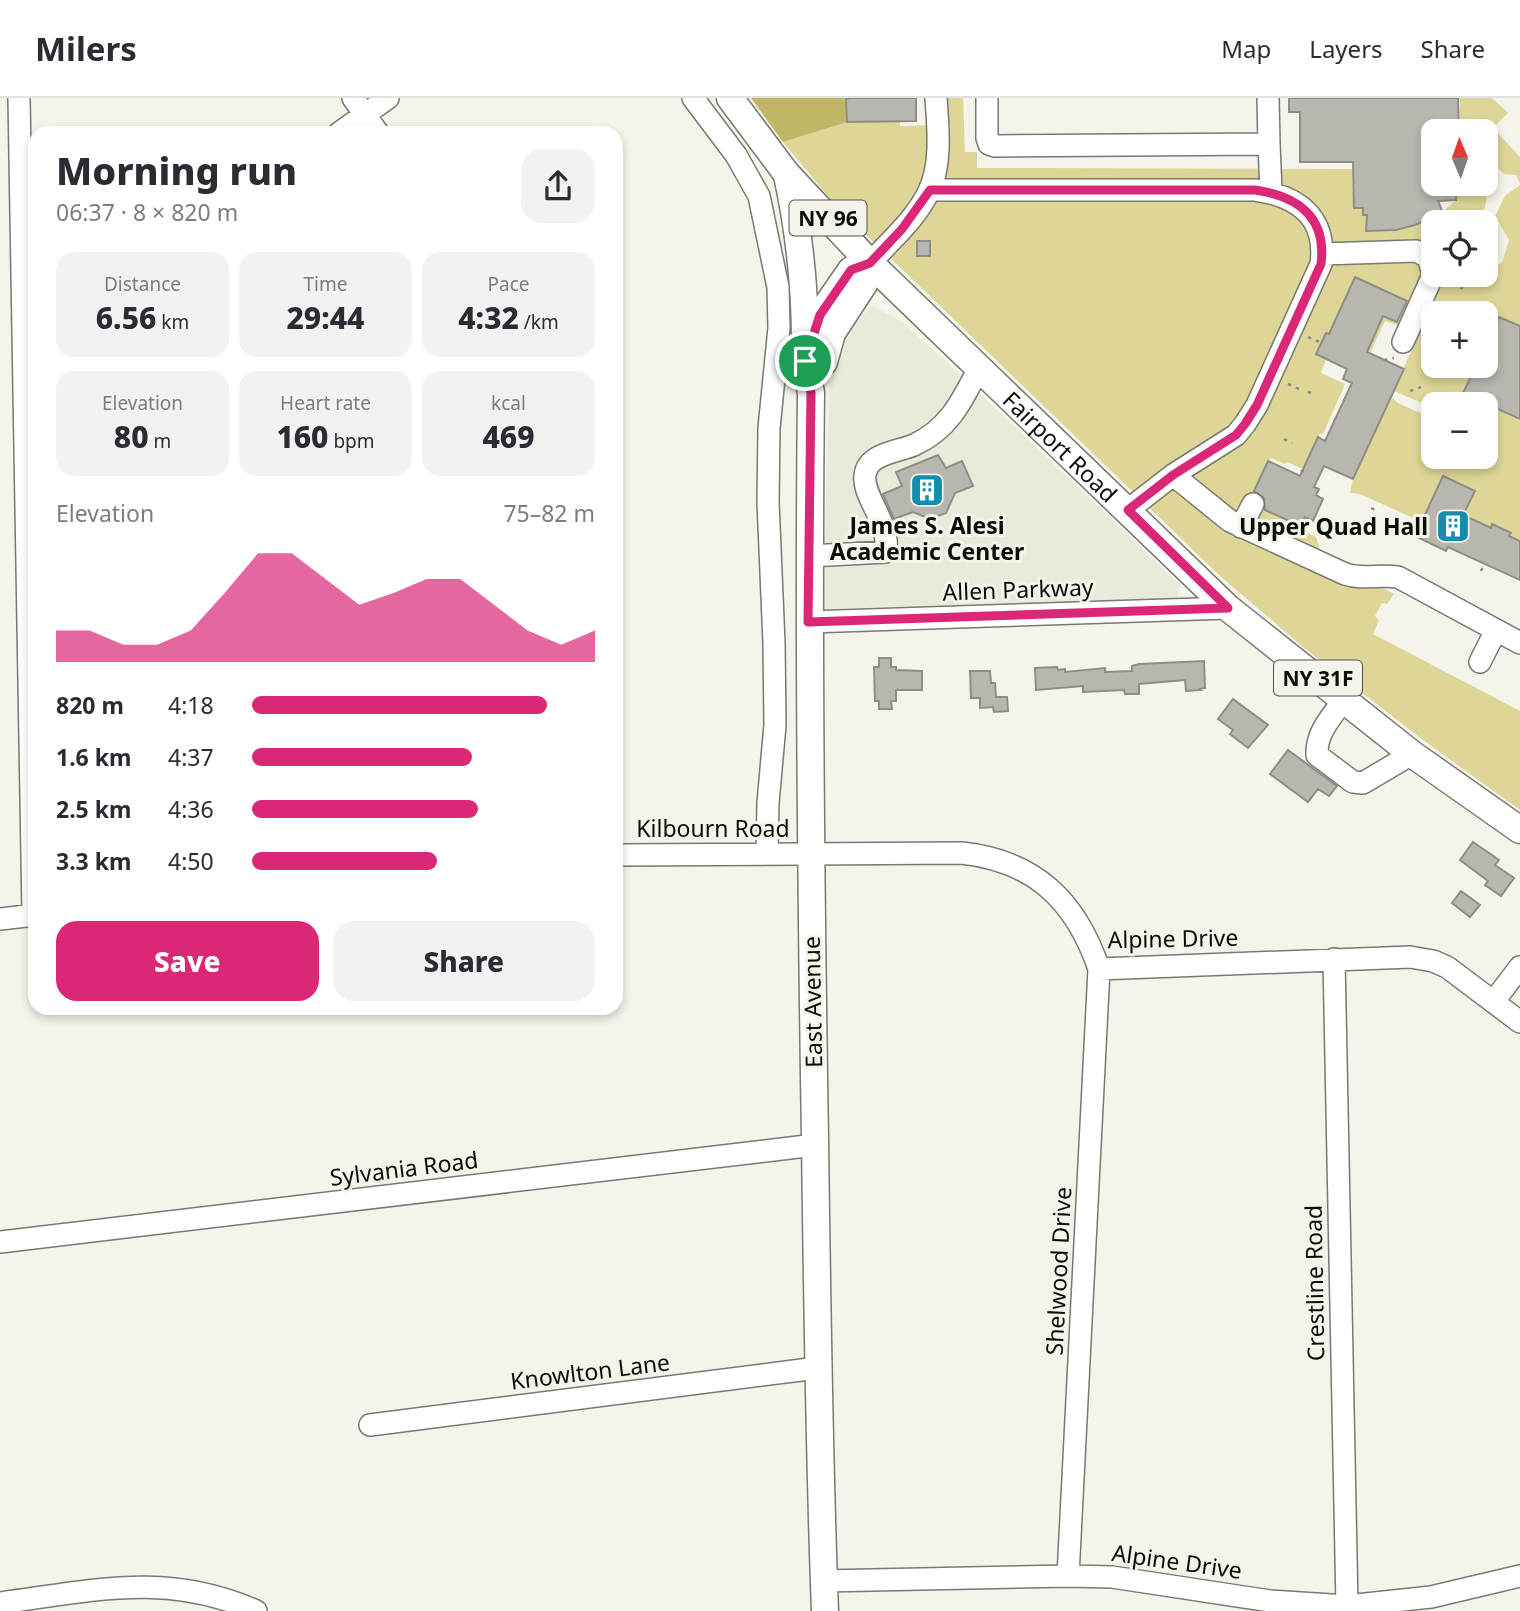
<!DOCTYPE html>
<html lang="en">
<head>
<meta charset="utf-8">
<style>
	:root { --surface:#fff; --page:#f2f2f3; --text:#2b2b33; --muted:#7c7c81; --line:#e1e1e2; --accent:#db2777 }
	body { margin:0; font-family:"Noto Sans",sans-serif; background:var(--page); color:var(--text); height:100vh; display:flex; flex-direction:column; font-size:26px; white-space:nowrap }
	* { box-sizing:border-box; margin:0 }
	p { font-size:23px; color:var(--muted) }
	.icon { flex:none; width:38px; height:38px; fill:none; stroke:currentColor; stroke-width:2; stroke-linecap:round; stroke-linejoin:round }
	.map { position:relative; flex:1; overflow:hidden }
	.panel { position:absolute; left:28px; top:28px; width:595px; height:889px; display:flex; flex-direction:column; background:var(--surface); border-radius:21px; box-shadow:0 4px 10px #0003 }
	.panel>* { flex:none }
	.needle { width:46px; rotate:358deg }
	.tools { position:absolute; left:1421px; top:21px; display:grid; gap:14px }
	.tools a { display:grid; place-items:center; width:77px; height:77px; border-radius:14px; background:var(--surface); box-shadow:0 4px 10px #0003; font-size:35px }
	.pin { position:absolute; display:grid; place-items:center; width:60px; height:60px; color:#fff; margin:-30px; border:4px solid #fff; border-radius:50%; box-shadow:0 2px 7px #0007 }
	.round { display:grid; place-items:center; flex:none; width:74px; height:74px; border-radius:21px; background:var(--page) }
	.summary { display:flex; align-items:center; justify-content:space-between; height:119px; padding:0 28px }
	h1 { font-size:38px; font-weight:800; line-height:52px }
	.stats { display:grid; grid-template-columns:repeat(3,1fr); gap:10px; height:119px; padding:7px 28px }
	.stats div { display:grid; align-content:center; border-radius:18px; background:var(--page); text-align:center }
	.stats b { font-size:30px; font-weight:800 }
	.stats small { font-size:19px; font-weight:400 }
	.stats p { font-size:19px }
	.chart { height:196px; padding:14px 28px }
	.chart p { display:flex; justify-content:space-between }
	.chart svg { width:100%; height:126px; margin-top:7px; fill:var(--accent); opacity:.7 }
	.button { display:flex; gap:14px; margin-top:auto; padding:14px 28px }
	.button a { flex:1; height:80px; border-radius:21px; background:var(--accent); color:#fff; font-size:28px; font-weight:800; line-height:80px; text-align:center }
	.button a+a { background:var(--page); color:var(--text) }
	ul { padding:0 28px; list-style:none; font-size:23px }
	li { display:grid; grid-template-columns:112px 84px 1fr; align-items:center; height:52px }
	li i { height:18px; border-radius:9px; background:var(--accent) }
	header { display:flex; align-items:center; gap:42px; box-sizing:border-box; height:98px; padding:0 35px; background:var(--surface); border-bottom:2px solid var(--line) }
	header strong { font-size:33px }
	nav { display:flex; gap:38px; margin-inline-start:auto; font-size:24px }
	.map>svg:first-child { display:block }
	.built { fill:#ebeada }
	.green { fill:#ddd696 }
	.forest { fill:#bfb666 }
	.building { fill:#b8b7af; stroke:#8f8e86; stroke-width:2 }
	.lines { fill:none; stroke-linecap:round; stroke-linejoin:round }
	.minor-casing { stroke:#797871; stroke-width:24 }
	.major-casing { stroke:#797871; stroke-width:29 }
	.path { stroke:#8d8d87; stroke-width:2.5; stroke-dasharray:3.5 5; stroke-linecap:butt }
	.minor { stroke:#fff; stroke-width:21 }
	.major { stroke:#fff; stroke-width:26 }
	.route-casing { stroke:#fff; stroke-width:14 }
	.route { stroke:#db2777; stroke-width:9 }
	.labels { text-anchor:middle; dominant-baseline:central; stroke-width:6; stroke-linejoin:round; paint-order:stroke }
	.shield { fill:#f4f4eb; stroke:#52524d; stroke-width:2 }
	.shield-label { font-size:21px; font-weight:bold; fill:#0c0c09 }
	.street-label { font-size:23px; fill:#0c0c09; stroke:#f4f4eb }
	.poi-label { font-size:23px; font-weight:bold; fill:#0c0c09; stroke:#f4f4eb }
</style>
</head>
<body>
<header>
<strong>Milers</strong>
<nav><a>Map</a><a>Layers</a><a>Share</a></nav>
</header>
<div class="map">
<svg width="1520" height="1513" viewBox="0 0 1520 1513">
	<rect width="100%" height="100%" fill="#f4f4eb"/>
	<path class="built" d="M 872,208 L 901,223 L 962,278 L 1180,487 L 1177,502 L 823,511 L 829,293 L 843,236 Z"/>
	<path class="green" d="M 948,0 L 963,0 L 965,54 L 977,54 L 977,70 L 1353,71 L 1354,110 L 1363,110 L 1363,117 L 1369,117 L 1367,122 L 1366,133 C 1400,133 1431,126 1456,102 L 1456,86 L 1484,86 C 1489,98 1486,114 1477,124 L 1433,124 L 1433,177 L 1486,177 L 1486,166 L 1491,169 L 1502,165 L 1509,142 L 1495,118 L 1505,98 L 1520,87 L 1520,228 L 1499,219 L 1486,247 L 1486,215 L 1433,215 L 1433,268 L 1476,268 L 1458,306 L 1433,306 L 1433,310 L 1394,293 L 1437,192 L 1399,228 L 1385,223 L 1370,255 L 1367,254 L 1383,218 L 1398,225 L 1408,204 L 1355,179 L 1329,236 L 1317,256 L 1326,261 L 1321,275 L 1345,286 L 1323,336 L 1319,336 L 1303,371 L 1287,364 L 1285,366 L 1271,360 L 1249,404 L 1296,426 L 1297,423 L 1302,426 L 1306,434 L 1316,439 L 1320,452 L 1313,468 L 1363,487 L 1364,490 L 1382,490 L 1394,496 L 1387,506 L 1382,505 L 1375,518 L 1379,522 L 1373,536 L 1520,613 L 1520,712 L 1423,642 L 1303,549 L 1219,477 L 855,126 L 827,97 L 783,44 L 847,24 L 900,23 L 900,28 L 948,27 Z
		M 1460,0 L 1492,0 L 1508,15 L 1493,30 L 1520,59 L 1520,86 L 1516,77 L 1504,76 L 1486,59 L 1486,33 L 1460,33 Z
		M 1390,298 L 1398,305 L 1433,321 L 1433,359 L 1486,359 L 1486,306 L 1466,306 L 1470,299 L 1520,321 L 1520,443 L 1509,438 L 1511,435 L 1492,427 L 1491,430 L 1463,417 L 1475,393 L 1422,424 L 1360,396 L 1350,395 L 1353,381 Z"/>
	<path class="forest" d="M 751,0 L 850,0 L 846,2 L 847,24 L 783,44 Z"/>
	<path class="building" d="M 850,0 L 916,0 L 916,23 L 847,24 L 846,1 Z
		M 1289,0 L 1458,0 L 1459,33 L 1433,33 L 1433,86 L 1456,86 L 1456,102 L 1438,103 L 1443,115 L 1415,127 L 1396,132 L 1366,133 L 1367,117 L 1363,117 L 1363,110 L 1354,110 L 1353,64 L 1300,64 L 1300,14 L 1289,14 Z
		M 917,143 L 930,143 L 930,158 L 917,158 Z
		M 1355,179 L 1407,203 L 1397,224 L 1383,218 L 1367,254 L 1404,271 L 1353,381 L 1324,368 L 1314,389 L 1319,391 L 1316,397 L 1323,401 L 1313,423 L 1305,419 L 1302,426 L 1297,423 L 1296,426 L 1265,412 L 1264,400 L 1254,393 L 1268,363 L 1300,378 L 1318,339 L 1325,343 L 1352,285 L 1343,281 L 1347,271 L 1316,256 L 1326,235 L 1329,236 Z
		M 1499,219 L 1520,228 L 1520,321 L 1463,295 L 1476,268 L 1486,268 L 1486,247 Z
		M 938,357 L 946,370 L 962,363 L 973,388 L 955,395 L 946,415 L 930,421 L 913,414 L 894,421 L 883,396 L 902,388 L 896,374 Z
		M 1443,378 L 1475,393 L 1463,417 L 1491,430 L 1492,426 L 1511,435 L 1509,438 L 1520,443 L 1520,482 L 1448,449 L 1446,453 L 1415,438 Z
		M 879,560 L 891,560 L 891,569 L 896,569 L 896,572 L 922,573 L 922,592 L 896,592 L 896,603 L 891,603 L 892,611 L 879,611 L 879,603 L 875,603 L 874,569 L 879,569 Z
		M 1204,563 L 1205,590 L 1200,591 L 1201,592 L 1186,593 L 1185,582 L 1139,586 L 1139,596 L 1125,596 L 1124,592 L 1083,594 L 1083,588 L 1036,592 L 1035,570 L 1057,569 L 1058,572 L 1065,571 L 1065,574 L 1105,570 L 1105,574 L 1132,573 L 1132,568 L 1139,566 Z
		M 970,573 L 990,573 L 991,585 L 995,585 L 996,599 L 1007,599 L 1008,613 L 994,614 L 993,609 L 980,610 L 980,600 L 971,600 Z
		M 1233,601 L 1268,627 L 1248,650 L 1230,636 L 1233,632 L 1218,621 Z
		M 1288,652 L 1337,688 L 1329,698 L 1318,691 L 1308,704 L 1270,676 Z
		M 1473,744 L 1499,762 L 1495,767 L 1514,780 L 1501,798 L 1485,787 L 1488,783 L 1460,762 Z
		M 1461,793 L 1480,807 L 1470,819 L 1452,805 Z"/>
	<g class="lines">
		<g class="minor-casing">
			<path id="minor" d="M 19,0 L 33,817
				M 353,0 L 378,35
				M 693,0 L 736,57 L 759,98 L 778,189 L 779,230 L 769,330 L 768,404 L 774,545 L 775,627 L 768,705 L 767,756
				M 987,0 L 987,40 L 989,46 L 995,48 L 1269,46 L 1271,94
				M 1268,0 L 1269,46
				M 339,35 L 388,0
				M 930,92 L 1255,92 C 1298,98 1327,119 1321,166 L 1257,307 L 1245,326 L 1236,337 L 1173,377 L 1128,412
				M 1322,156 L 1416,153 L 1428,159 L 1433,176
				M 870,165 C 890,143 916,121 929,93 C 942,66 938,29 936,0
				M 1403,244 L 1433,177
				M 1173,377 L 1230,423 L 1345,476 C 1362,482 1380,476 1398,479 L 1520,545
				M 1241,429 L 1253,406
				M 809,458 L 886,454 C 890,423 862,399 865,377 C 868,355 898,354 914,347 C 949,331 962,303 979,270
				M 809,524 L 1228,510
				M 1480,564 L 1496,532
				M 1344,601 C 1332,619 1316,634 1317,657 L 1353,684 L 1363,685 L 1412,656
				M 616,757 L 962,755 C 1035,763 1076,803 1099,871 L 1068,1478
				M 0,821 L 35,817
				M 1334,861 L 1347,1508
				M 1099,871 L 1410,859 L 1433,863 L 1447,869 L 1520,924
				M 1494,903 L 1520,869
				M 0,1144 L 815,1047
				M 370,1327 L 817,1270
				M 823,1483 L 1068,1478 L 1112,1479 L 1270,1503 L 1347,1508 L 1431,1499 L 1520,1478
				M 0,1505 C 92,1493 166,1473 256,1513"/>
		</g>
		<g class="major-casing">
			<g id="major">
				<path id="s1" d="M 730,0 L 786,75 L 870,165 L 1228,510 L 1412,656 L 1520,732"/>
				<path d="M 787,77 C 799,133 805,187 805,244"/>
				<path d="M 824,264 L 832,235 L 864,186 L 870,165"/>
				<path d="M 825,1513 C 819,1356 817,1199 815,1042 C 811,793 808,544 811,295 L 805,263 L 820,217 L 851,172 L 870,165"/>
			</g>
		</g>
		<path class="path" d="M 1461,191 L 1467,177
			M 1308,239 L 1322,245
			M 1384,262 L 1394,260
			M 1288,286 L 1299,291
			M 1410,293 L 1421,289
			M 1308,294 L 1311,295
			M 1488,333 L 1494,322
			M 1284,341 L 1292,345
			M 1301,372 L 1306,375
			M 1371,410 L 1377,413
			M 1481,473 L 1485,465"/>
		<use href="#minor" class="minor"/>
		<use href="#major" class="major"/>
	</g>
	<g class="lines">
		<g class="route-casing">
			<path id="route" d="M 930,92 L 1255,92 C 1298,98 1327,119 1321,166 L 1257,307 L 1245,326 L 1236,337 L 1173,377 L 1128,412 L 1228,510 L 808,524 L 811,295 L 805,263 L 820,217 L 851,172 L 870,165 L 902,131 Z"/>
		</g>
		<use href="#route" class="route"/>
	</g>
	<defs>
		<g id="building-square" transform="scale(1.75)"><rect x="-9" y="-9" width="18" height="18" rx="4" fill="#148caf" stroke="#f4f4eb"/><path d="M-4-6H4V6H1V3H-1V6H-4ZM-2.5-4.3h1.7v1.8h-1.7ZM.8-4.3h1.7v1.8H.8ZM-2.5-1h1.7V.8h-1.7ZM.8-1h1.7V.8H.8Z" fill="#fff"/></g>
	</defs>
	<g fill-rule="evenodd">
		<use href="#building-square" x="927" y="392"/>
		<use href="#building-square" x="1453" y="428"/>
	</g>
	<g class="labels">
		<g class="shield">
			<rect x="789.5" y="102.5" width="77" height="35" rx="5"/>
			<rect x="1274" y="562.5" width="88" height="35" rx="5"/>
		</g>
		<g class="shield-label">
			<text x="828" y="120">NY 96</text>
			<text x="1318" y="580">NY 31F</text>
		</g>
		<g class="street-label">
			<text stroke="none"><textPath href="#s1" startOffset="481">Fairport Road</textPath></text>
			<text transform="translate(1018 491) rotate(-2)">Allen Parkway</text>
			<text x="713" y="730">Kilbourn Road</text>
			<text transform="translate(1173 840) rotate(-1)">Alpine Drive</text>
			<text transform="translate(812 904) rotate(-91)">East Avenue</text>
			<text transform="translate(404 1070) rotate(-7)">Sylvania Road</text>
			<text transform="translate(1058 1173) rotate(-87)">Shelwood Drive</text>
			<text transform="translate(1314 1185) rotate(-91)">Crestline Road</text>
			<text transform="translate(590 1273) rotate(-7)">Knowlton Lane</text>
			<text transform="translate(1177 1463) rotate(8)">Alpine Drive</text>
		</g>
		<g class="poi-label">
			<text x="927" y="427">James S. Alesi<tspan x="927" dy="26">Academic Center</tspan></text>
			<text x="1428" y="428" text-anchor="end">Upper Quad Hall</text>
		</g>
	</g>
</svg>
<div class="tools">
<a><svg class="needle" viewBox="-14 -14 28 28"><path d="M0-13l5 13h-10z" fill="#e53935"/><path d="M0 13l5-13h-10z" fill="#7c7c81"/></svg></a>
<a><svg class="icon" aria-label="locate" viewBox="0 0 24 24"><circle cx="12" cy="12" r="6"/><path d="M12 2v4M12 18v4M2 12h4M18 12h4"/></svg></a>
<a>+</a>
<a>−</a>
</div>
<div class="pin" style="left:805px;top:263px;background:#1e9e55"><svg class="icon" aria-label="arrive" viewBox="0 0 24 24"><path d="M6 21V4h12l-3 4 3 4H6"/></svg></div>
<section class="panel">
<div class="summary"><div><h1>Morning run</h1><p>06:37 · 8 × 820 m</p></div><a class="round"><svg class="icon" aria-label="share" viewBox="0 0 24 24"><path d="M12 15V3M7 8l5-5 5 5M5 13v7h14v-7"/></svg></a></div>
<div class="stats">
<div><p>Distance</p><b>6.56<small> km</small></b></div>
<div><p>Time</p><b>29:44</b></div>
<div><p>Pace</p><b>4:32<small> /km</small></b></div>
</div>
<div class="stats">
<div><p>Elevation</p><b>80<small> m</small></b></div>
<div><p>Heart rate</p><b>160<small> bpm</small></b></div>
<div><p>kcal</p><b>469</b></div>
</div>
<div class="chart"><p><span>Elevation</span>75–82 m</p>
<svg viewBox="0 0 160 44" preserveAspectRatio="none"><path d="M0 44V33L10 33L20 38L30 38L40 33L50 20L60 6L70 6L80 15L90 24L100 20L110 15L120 15L130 24L140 33L150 38L160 33V44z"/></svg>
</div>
<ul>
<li><b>820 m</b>4:18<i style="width:86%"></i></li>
<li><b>1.6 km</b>4:37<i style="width:64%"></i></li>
<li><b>2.5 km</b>4:36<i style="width:66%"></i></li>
<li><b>3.3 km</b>4:50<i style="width:54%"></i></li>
</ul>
<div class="button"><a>Save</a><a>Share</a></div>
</section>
</div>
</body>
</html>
